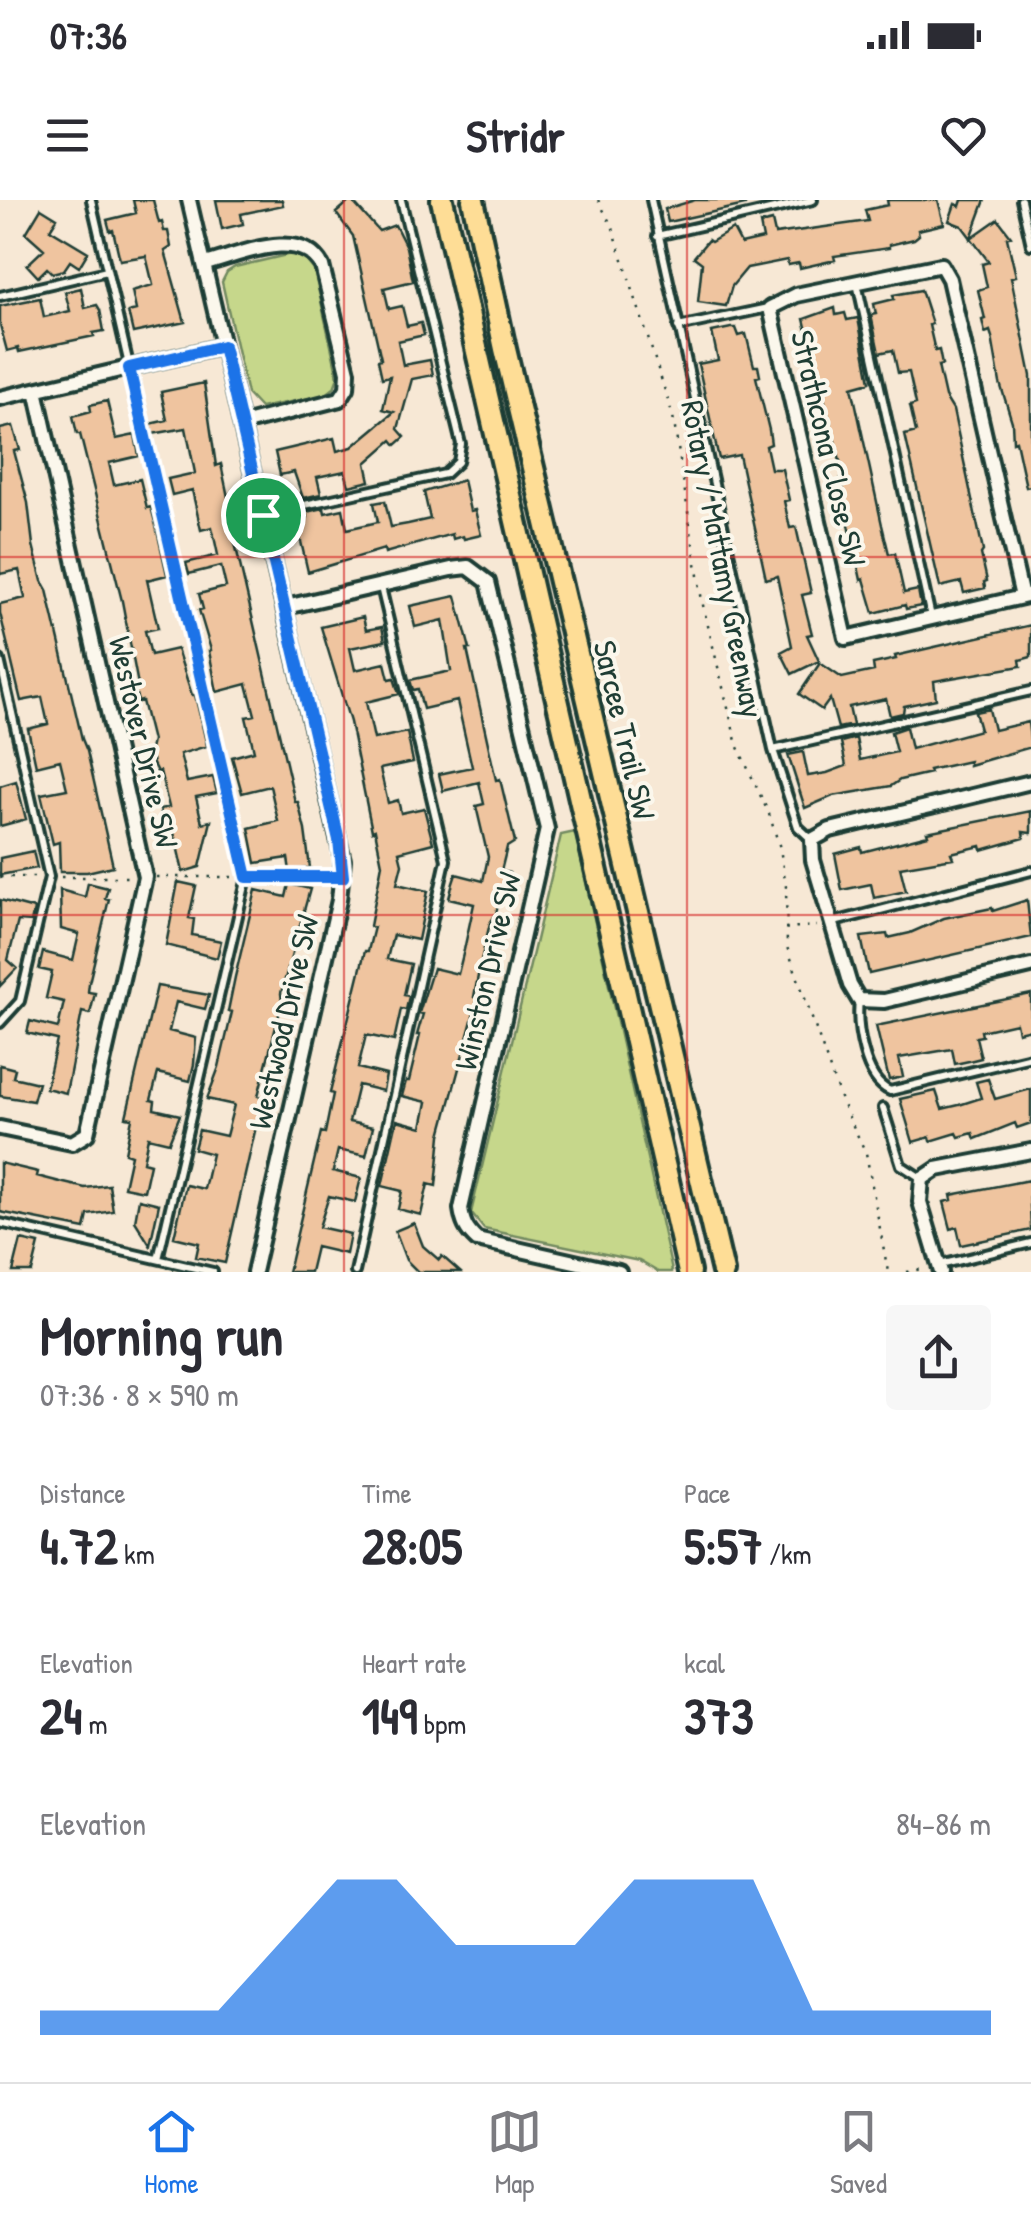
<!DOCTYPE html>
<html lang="en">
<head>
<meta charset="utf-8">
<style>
	:root { --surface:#fff; --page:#f7f7f7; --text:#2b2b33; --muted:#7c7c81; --line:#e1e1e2; --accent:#1a73e8 }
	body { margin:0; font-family:"Patrick Hand",sans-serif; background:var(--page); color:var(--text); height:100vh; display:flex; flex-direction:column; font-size:38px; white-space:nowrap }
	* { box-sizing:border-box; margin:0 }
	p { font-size:32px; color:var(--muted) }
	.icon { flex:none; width:55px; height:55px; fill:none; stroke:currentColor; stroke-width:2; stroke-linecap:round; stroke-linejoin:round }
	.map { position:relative; height:1072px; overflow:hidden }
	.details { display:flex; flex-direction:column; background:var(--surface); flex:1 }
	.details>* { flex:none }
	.pin { position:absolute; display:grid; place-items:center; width:85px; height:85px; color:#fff; margin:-42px; border:5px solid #fff; border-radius:50%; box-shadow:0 2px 10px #0007 }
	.round { display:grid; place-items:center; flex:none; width:105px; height:105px; border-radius:10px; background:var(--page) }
	.headline { display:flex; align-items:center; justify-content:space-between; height:170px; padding:0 40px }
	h1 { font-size:55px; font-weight:700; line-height:75px }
	.stats { display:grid; grid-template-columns:repeat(3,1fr); gap:15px; height:170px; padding:10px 40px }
	.stats div { display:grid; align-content:center }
	.stats b { font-size:50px; font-weight:700 }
	.stats small { font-size:28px; font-weight:400 }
	.stats p { font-size:28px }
	.chart { height:280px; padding:20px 40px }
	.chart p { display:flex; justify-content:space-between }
	.chart svg { width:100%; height:180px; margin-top:10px; fill:var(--accent); opacity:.7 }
	.status { display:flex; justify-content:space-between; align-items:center; height:70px; padding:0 50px; background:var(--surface); direction:ltr }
	.status svg { height:28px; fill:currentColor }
	header { display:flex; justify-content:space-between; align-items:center; height:130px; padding:0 40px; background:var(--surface); font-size:45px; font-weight:700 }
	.tab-bar { display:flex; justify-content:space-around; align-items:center; height:140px; border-top:2px solid var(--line); background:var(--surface); font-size:28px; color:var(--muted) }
	.tab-bar a { display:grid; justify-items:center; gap:5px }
	.tab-bar .selected { color:var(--accent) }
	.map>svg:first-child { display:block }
	.green { fill:#c6d78b; stroke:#728a60; stroke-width:2.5 }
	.building { fill:#efc49f; stroke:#1f3d34; stroke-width:2.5 }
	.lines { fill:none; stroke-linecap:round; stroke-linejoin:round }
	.service-casing { stroke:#1f3d34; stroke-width:14 }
	.minor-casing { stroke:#1f3d34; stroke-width:20 }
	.trunk-casing { stroke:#1f3d34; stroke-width:28 }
	.path { stroke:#1f3d34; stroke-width:2.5; stroke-dasharray:2.5 8; stroke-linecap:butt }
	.service { stroke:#fbf7ec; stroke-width:6 }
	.minor { stroke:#fbf7ec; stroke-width:12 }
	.trunk { stroke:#fedd96; stroke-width:20 }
	.route-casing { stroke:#fff; stroke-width:20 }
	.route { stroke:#1a73e8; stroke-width:12 }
	.grid { fill:none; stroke:#d62828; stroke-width:2.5; stroke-opacity:0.55 }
	.labels { text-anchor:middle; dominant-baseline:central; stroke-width:8; stroke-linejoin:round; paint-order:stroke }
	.street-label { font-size:32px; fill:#1f3d34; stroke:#fbf7ec }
</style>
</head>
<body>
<div class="status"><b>07:36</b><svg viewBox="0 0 49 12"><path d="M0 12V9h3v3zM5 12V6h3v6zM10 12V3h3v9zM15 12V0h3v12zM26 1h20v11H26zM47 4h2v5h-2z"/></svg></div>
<header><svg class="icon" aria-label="menu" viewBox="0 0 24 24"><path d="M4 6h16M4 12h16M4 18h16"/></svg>Stridr<svg class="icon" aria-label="heart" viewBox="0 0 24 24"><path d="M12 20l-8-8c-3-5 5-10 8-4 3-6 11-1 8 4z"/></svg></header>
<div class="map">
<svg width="1031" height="1072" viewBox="0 0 1031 1072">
	<rect width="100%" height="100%" fill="#f7e8d5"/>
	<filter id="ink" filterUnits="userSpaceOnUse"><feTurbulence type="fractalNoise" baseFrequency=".01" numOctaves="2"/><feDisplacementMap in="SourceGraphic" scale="20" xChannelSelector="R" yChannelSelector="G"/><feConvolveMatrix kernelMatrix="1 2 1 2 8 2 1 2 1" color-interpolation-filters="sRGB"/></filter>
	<g filter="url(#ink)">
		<path class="green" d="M 291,54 L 304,58 L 314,70 L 338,177 L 334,188 L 325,195 L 260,208 L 247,194 L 222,82 L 227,72 L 235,67 Z
			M 575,632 L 672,1071 L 671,1072 L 658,1072 L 639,1061 L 484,1029 L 471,1013 L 561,635 Z"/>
		<path class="building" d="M 133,0 L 153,0 L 159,23 L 162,22 L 164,31 L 168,31 L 171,47 L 165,51 L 185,122 L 133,133 L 128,112 L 136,110 L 132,91 L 153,85 L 146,56 L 120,60 L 113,30 L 110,31 L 107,20 L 136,13 Z
			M 216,0 L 282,0 L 283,5 L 241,14 L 243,24 L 222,29 Z
			M 351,0 L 379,31 L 395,25 L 406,47 L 413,81 L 384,88 L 389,109 L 402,106 L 407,126 L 421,123 L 424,135 L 398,141 L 403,165 L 430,160 L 433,175 L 412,179 L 398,229 L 405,237 L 396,245 L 392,240 L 366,263 L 370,281 L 349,286 L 345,271 L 317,277 L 321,294 L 303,298 L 294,272 L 280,275 L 275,252 L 334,238 L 337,251 L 352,247 L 394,212 L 383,209 L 390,176 L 382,178 L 378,160 L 381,159 L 353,36 L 336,13 Z
			M 695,0 L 745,0 L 745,5 L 668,22 L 665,9 Z
			M 887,0 L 938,0 L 944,24 L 918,30 L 919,35 L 914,39 L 889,45 L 889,48 L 834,56 L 835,60 L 800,68 L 799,63 L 788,65 L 787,60 L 747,68 L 732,86 L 726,106 L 698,102 L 702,63 L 694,57 L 708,40 L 711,42 L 733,29 L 741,44 L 763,39 L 760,24 L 772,21 L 775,34 L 868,21 L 865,10 L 888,5 Z
			M 962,0 L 985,0 L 971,38 L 998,19 L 1011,36 L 1007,38 L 1016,76 L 1011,77 L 1031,176 L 1031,286 L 1026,287 L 1016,241 L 1013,242 L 1012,222 L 1000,183 L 992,137 L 990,131 L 985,133 L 982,120 L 985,119 L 978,90 L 987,87 L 982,64 L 989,62 L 962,26 L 949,21 L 955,4 L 960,6 Z
			M 41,8 L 57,18 L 50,29 L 88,52 L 79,67 L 70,61 L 64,70 L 52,73 L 47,68 L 38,77 L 27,65 L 44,49 L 26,33 Z
			M 81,88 L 85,108 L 97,105 L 100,110 L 104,131 L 93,133 L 94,136 L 19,152 L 18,148 L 7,151 L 0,125 L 0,106 L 40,98 L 44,117 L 70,111 L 65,92 Z
			M 921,90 L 932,124 L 929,125 L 935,151 L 939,150 L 942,165 L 938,166 L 945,197 L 953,210 L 983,351 L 981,354 L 987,381 L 984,382 L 985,388 L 964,393 L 961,382 L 940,387 L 905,235 L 916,232 L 910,206 L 916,204 L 909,172 L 898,173 L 893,150 L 879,153 L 871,115 L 876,114 L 874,104 L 894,99 L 893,95 Z
			M 835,108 L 836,115 L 845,113 L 847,120 L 858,118 L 870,182 L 852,187 L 882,325 L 889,354 L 895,353 L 904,393 L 918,390 L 921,406 L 906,409 L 905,405 L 874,413 L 864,379 L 861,380 L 846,311 L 848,310 L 841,278 L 844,277 L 804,119 Z
			M 731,128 L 736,128 L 739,136 L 746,134 L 754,166 L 758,166 L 760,176 L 756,177 L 769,230 L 771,244 L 766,246 L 771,269 L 782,269 L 789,300 L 784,301 L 790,328 L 796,327 L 811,393 L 802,395 L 812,434 L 807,435 L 819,461 L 792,474 L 781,452 L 792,446 L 777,376 L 766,379 L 739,255 L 719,259 L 698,164 L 718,160 L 712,132 Z
			M 204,183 L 216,266 L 221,264 L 225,283 L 232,316 L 229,317 L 295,602 L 298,602 L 305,630 L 310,668 L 290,671 L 288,658 L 256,663 L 249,628 L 278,621 L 270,586 L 242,593 L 232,557 L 254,551 L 246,517 L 255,515 L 247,484 L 217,492 L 209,451 L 211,450 L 199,410 L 203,409 L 199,394 L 226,387 L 221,366 L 189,374 L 186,363 L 218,355 L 212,327 L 201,330 L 192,290 L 172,295 L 168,279 L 195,273 L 186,228 L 152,234 L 150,224 L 167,220 L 161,192 Z
			M 107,201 L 116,239 L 135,235 L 139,256 L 109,263 L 114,285 L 140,279 L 147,308 L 151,307 L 156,326 L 167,375 L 147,380 L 158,428 L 145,431 L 151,455 L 177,449 L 192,495 L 195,495 L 207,546 L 180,554 L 187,582 L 213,577 L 217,593 L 196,597 L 202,623 L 211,621 L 200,667 L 183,672 L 171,619 L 163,621 L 160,609 L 169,607 L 160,571 L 157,572 L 153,564 L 150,550 L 152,541 L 142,501 L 138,502 L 134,486 L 138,485 L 122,401 L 80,234 L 77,234 L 73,216 L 91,211 L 90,205 Z
			M 13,226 L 20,250 L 14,251 L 28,303 L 33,345 L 42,381 L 47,390 L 82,539 L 87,551 L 113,666 L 87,672 L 60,672 L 59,642 L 53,644 L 41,594 L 67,589 L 60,560 L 36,566 L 28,529 L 48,524 L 42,497 L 21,501 L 0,413 L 0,404 L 25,398 L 19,370 L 0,374 L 0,229 Z
			M 463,280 L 470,311 L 475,310 L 481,335 L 464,339 L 463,336 L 453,339 L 452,334 L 385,353 L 384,349 L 308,372 L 296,320 L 307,318 L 306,312 L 324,308 L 325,313 L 343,309 L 347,329 L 378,322 L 374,303 L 385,301 L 391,327 L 408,324 L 430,319 L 424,292 Z
			M 456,396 L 470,449 L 467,449 L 496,580 L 500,579 L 515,642 L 507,647 L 501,671 L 509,673 L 504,692 L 501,691 L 496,714 L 490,723 L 480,765 L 474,797 L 478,798 L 441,935 L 436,986 L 428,984 L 421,1015 L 398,1009 L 402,991 L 382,986 L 397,920 L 422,927 L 427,902 L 402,896 L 406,881 L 409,881 L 420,835 L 417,835 L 423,814 L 419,813 L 433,768 L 458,774 L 464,750 L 474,704 L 449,698 L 453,683 L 456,674 L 483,681 L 488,657 L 476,606 L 484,604 L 479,582 L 443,591 L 439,574 L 472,567 L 457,501 L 423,509 L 418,489 L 413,490 L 410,480 L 451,471 L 443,420 L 415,427 L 410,406 Z
			M 363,417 L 366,430 L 382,427 L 385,441 L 350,448 L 355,470 L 385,463 L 389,479 L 394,478 L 399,494 L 366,502 L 374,539 L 407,532 L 413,562 L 380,569 L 388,603 L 398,600 L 401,613 L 424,608 L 433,643 L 399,652 L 402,664 L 397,684 L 428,691 L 418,740 L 393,735 L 387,759 L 411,764 L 404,795 L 409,796 L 406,810 L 401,809 L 394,841 L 366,835 L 358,868 L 386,875 L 383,891 L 358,885 L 349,922 L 373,927 L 366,956 L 338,950 L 333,971 L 361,978 L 355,1002 L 329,996 L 319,1027 L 350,1034 L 346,1054 L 316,1047 L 310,1072 L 288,1072 L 321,932 L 325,933 L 333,894 L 330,893 L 365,751 L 368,751 L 374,727 L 370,726 L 382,664 L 375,630 L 372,631 L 350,522 L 321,427 Z
			M 1031,425 L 1031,457 L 1020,460 L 1021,466 L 934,481 L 936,499 L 904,506 L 903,513 L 890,516 L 886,499 L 849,507 L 853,525 L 838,528 L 830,499 L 822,510 L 799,494 L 820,463 L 842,478 L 874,471 L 873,464 L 896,459 L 895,456 Z
			M 989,509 L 994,530 L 1028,522 L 1031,547 L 969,565 L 969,561 L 929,570 L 930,573 L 900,580 L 891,586 L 833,596 L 805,608 L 788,555 L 803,552 L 808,576 L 827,573 L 846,566 L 841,542 L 856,538 L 860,560 L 896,552 L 891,532 L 906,527 L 911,549 L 980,530 L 975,512 Z
			M 16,581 L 26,619 L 0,626 L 0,586 Z
			M 1031,611 L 1031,633 L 1023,632 L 1024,638 L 982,650 L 981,646 L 951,653 L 953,658 L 900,667 L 906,691 L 874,698 L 871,684 L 842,690 L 835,654 L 861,647 L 862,652 L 928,635 L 927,632 Z
			M 33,651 L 37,668 L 0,675 L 0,658 Z
			M 178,682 L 196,686 L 189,718 L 194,719 L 192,735 L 221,741 L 217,758 L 166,745 Z
			M 88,683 L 108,688 L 105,698 L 109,699 L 89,783 L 88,792 L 95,793 L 90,814 L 82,812 L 66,893 L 46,888 L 57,840 L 27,833 L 30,821 L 58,828 L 64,802 L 46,798 L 52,772 L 39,769 L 43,752 L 73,760 L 79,734 L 61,729 L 60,690 L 85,697 Z
			M 289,684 L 310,689 L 281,793 L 282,803 L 258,896 L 261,897 L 260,909 L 225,1063 L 196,1057 L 199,1043 L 174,1037 L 186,985 L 204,989 L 212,954 L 194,949 L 199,930 L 226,936 L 234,905 L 207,899 L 219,867 L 232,812 L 228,811 L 235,777 L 256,690 L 286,697 Z
			M 0,700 L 34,709 L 31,722 L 18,721 L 8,760 L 17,768 L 0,786 Z
			M 1027,700 L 1031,737 L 869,774 L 861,737 L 887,734 L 888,738 L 910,733 L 944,718 L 992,708 L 993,711 Z
			M 157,786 L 209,795 L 205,809 L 176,802 L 169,831 L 196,838 L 194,864 L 190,881 L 158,873 L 151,900 L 155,901 L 154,909 L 180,915 L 169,942 L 148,937 L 143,962 L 150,964 L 144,991 L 124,987 L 131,955 L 125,953 L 132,918 L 126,917 Z
			M 1031,794 L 1031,829 L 1018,832 L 1016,823 L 981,831 L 982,836 L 976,837 L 981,858 L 969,861 L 955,864 L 952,849 L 899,858 L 903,877 L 889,880 L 876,826 Z
			M 0,865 L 15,869 L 13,877 L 38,883 L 33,901 L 0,896 Z
			M 988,879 L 995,899 L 1031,889 L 1031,923 L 1017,928 L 1015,923 L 975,939 L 973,933 L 959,937 L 957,933 L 931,941 L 930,937 L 913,942 L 900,899 L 936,891 L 942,909 L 959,905 L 981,898 L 976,882 Z
			M 0,963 L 38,972 L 37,976 L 64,983 L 85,988 L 109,985 L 113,1011 L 88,1015 L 85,1029 L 0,1012 Z
			M 1029,980 L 1031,1030 L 961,1045 L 957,1027 L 951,1029 L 944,1002 L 952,1000 L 951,995 Z
			M 139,999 L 159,1004 L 150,1045 L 135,1021 Z
			M 414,1023 L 423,1046 L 439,1060 L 442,1056 L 460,1072 L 418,1072 L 406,1060 L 395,1031 Z
			M 21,1040 L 39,1044 L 32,1072 L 13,1072 Z"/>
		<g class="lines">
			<g class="service-casing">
				<path id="service" d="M 91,0 L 247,677 L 158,1059
					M 651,0 L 773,550 L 798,627 L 811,639
					M 1021,0 L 1031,45
					M 657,36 L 813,0
					M 857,83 L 931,417
					M 0,96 L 107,71
					M 678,127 L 768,108
					M 264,314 L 445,274 L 458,262 L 461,244 L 401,0
					M 0,460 L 49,677 L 20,801 L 0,823
					M 773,550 L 1031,491
					M 834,722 L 1031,671
					M 859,800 C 856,826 864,880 890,891 L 1031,857
					M 883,908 L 901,965 L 921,978
					M 0,1023 L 213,1072
					M 940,1065 L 1031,1043
					M 355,1072 L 446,660 L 381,387"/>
			</g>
			<g class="minor-casing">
				<path id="minor" d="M 189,0 L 343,660 L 339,700 L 254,1072
					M 205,64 C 240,55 300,26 322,66 L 348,172 L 347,188 L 340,199 L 242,224
					M 0,198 L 223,146
					M 1022,397 L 949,79 L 941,65 L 796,95 L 770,108 L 846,438 L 1031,395
					M 286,407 L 451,369 L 468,367 L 488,382 L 547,629 L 461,1009 C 463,1023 466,1030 477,1040 L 619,1072
					M 1031,582 L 830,630 L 812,640 L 813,660 L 850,785 L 859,800 L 884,801 L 1031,766
					M 0,928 L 72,943 L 87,934 L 145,677 L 36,190
					M 941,1072 L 920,1002 L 922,979 L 937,969 L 1031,951"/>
			</g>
			<g class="trunk-casing">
				<path id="trunk" d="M 442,0 L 689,1072
					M 473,0 L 505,149 L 723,1072"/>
			</g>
			<path class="path" d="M 598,0 L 613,28 L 673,216 L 702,401 L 737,545 L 769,614 L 780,648 L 786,687 L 787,747 L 841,901 L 866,953 L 888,1072
				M 0,677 L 38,677
				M 61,677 L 128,677
				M 156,677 L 233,677
				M 256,677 L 328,677
				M 785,728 L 817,726
				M 907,1072 L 927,1068"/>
			<use href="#service" class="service"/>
			<use href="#minor" class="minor"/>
			<use href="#trunk" class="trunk"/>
		</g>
	</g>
	<g class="lines" filter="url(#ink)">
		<g class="route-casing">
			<path id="route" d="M 223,146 L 339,640 L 343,677 L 247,677 L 129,168 Z"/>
		</g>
		<use href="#route" class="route"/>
	</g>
	<path class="grid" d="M 344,0 L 344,1072M 687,0 L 687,1072M 0,357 L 1031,357M 0,715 L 1031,715"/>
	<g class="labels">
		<g class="street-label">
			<text transform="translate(829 248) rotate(77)">Strathcona Close SW</text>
			<text transform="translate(723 359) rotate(79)">Rotary / Mattamy Greenway</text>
			<text transform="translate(625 530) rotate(77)">Sarcee Trail SW</text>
			<text transform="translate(144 542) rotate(77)">Westover Drive SW</text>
			<text transform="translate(487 771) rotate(-77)">Winston Drive SW</text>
			<text transform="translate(283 822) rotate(-77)">Westwood Drive SW</text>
		</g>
	</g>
</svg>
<div class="pin" style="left:263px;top:315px;background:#1e9e55"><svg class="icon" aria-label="arrive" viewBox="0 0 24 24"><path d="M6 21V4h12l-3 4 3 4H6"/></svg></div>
</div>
<section class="details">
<div class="headline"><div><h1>Morning run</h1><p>07:36 · 8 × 590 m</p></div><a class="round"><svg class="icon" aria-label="share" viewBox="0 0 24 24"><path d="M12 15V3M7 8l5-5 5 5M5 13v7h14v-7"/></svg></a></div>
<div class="stats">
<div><p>Distance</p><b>4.72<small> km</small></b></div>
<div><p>Time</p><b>28:05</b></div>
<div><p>Pace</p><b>5:57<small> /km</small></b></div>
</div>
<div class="stats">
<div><p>Elevation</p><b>24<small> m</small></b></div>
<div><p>Heart rate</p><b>149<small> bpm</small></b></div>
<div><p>kcal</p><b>373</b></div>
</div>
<div class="chart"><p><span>Elevation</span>84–86 m</p>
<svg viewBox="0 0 160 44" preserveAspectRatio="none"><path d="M0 44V38L10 38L20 38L30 38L40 22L50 6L60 6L70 22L80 22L90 22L100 6L110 6L120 6L130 38L140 38L150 38L160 38V44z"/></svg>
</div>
</section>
<nav class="tab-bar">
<a class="selected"><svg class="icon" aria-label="home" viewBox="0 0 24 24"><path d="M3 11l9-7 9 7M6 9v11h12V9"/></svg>Home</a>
<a><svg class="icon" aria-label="map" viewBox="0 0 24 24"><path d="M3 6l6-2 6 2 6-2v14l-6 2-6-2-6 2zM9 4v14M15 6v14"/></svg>Map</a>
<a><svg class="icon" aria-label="saved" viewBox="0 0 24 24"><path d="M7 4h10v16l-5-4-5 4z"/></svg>Saved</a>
</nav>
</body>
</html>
